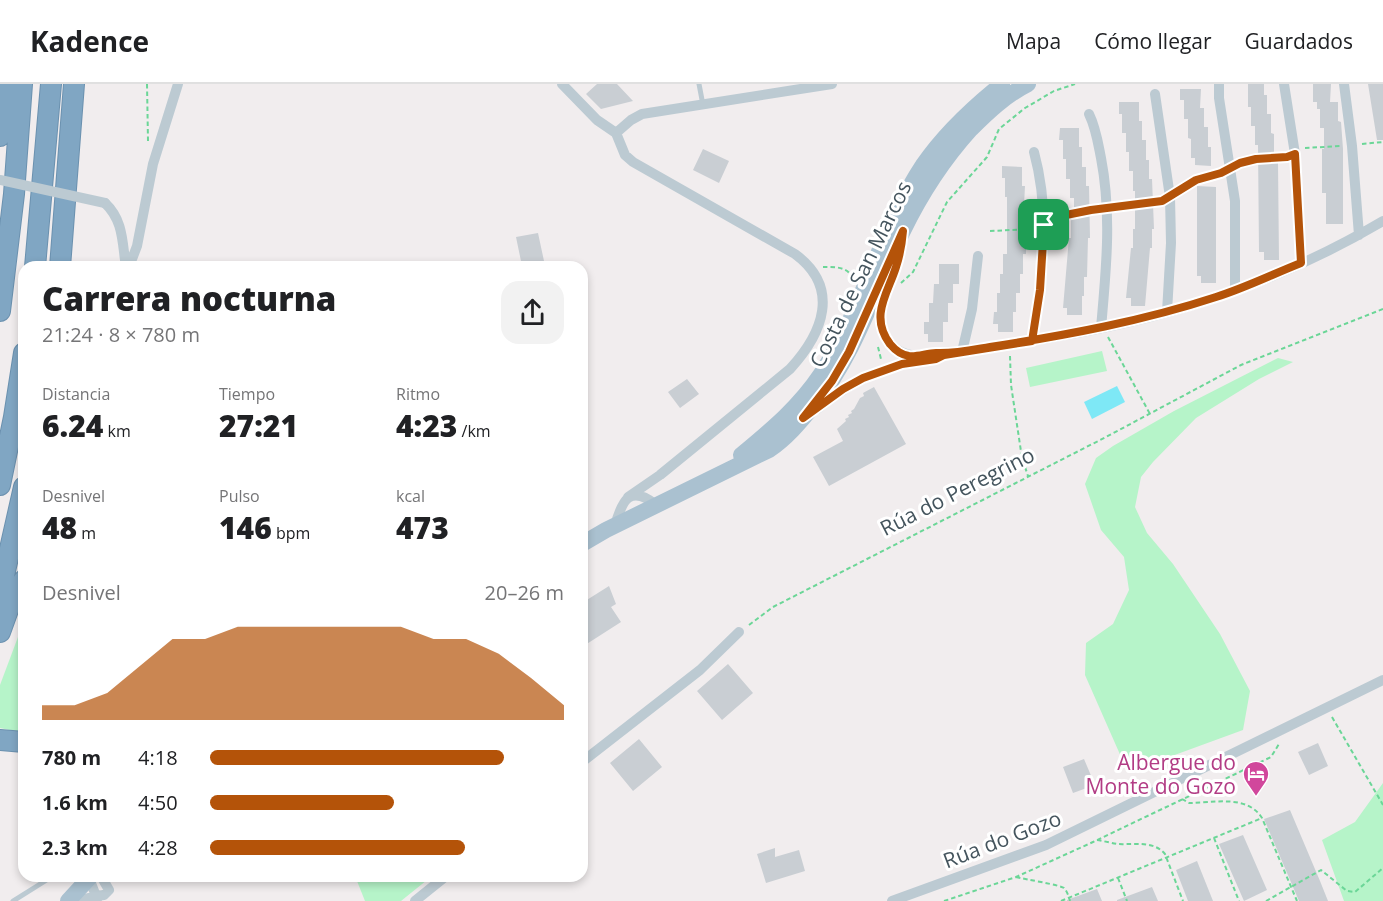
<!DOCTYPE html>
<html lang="es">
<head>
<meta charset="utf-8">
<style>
	:root { --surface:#fff; --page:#f2f2f2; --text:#202124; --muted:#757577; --line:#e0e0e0; --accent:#b45309 }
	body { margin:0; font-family:"Open Sans",sans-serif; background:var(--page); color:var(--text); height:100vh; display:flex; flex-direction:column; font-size:22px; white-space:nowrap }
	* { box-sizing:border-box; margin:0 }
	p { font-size:20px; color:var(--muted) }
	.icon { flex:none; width:33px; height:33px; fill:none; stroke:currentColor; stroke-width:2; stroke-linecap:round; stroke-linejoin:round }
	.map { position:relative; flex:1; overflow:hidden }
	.panel { position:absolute; left:18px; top:177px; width:570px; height:621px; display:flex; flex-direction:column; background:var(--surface); border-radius:18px; box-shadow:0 3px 9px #0003 }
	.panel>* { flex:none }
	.pin { position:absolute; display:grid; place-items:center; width:51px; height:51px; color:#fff; margin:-26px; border-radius:12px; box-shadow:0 3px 9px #0006 }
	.round { display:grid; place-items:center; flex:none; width:63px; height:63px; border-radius:18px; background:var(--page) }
	.head { display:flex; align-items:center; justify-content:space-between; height:102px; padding:0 24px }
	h1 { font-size:33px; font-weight:800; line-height:45px }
	.stats { display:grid; grid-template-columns:repeat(3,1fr); gap:9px; height:102px; padding:6px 24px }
	.stats div { display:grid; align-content:center }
	.stats b { font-size:30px; font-weight:800 }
	.stats small { font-size:16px; font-weight:400 }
	.stats p { font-size:16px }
	.chart { height:168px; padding:12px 24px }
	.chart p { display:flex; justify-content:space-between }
	.chart svg { width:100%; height:108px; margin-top:6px; fill:var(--accent); opacity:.7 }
	ul { padding:0 24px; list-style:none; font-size:20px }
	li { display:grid; grid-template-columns:96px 72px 1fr; align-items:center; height:45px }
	li i { height:15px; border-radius:8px; background:var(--accent) }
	header { display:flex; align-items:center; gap:36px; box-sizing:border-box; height:84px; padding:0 30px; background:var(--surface); border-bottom:2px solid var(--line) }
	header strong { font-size:28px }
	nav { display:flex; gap:33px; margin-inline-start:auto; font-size:21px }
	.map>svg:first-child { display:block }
	.green { fill:#b6f4c9 }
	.water { fill:#7ee8f6 }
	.building { fill:#c9ced3 }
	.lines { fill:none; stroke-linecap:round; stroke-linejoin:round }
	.highway-casing { stroke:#6b91af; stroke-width:22 }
	.path { stroke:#6bd697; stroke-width:2; stroke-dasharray:4.5 3; stroke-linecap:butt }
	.lane { stroke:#bccad2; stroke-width:5 }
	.street { stroke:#bccad2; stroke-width:10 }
	.primary { stroke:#aac1d0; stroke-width:16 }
	.highway { stroke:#80a6c3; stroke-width:20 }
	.street-bridge { stroke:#bccad2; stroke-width:10 }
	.route-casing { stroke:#fff; stroke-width:12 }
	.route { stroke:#b45309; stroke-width:8 }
	.labels { text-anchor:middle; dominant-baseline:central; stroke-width:6; stroke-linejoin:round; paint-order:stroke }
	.street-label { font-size:21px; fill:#44545d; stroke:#fff }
	.hotel-label { font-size:21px; fill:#b23c85; stroke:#fff; text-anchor:end }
</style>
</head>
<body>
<header>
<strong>Kadence</strong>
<nav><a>Mapa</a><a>Cómo llegar</a><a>Guardados</a></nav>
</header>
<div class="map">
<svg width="1383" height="817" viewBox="0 0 1383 817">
	<rect width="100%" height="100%" fill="#f1edee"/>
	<path class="green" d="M 1102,267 L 1107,287 L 1030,303 L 1026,284 Z
		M 1278,274 L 1293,278 L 1259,295 L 1196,334 L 1153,378 L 1141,393 L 1135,423 L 1147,449 L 1173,480 L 1220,550 L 1250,607 L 1243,646 L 1150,680 L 1122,675 L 1085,591 L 1086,559 L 1113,540 L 1129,506 L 1124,473 L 1101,446 L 1085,400 L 1096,374 L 1113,362 L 1174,327 Z
		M 24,537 L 24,649 L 0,644 L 0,601 Z
		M 1383,699 L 1383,817 L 1344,817 L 1322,756 L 1355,738 Z
		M 355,792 L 432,792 L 401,817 L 365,817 Z"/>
	<path class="water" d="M 1117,302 L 1125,318 L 1092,335 L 1084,318 Z"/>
	<path class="building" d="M 597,0 L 617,0 L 633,17 L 601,25 L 586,10 Z
		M 1248,0 L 1264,0 L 1264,11 L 1267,11 L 1267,30 L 1271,30 L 1271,49 L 1274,50 L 1274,79 L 1278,79 L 1279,176 L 1264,176 L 1264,168 L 1259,168 L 1258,61 L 1255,61 L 1255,42 L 1251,42 L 1251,23 L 1248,23 Z
		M 1313,0 L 1331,0 L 1330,18 L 1338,18 L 1338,37 L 1341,38 L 1343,65 L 1343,140 L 1326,140 L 1326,109 L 1322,109 L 1322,65 L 1324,65 L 1324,44 L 1320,44 L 1320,25 L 1317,25 L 1317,18 L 1313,18 Z
		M 1368,0 L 1383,0 L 1383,56 L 1377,56 Z
		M 1180,5 L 1201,5 L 1200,24 L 1204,24 L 1204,43 L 1208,43 L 1208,63 L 1211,63 L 1211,82 L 1195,81 L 1195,74 L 1191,74 L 1191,55 L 1188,54 L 1188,35 L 1184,35 L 1184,16 L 1180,16 Z
		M 1119,18 L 1139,18 L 1139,37 L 1142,37 L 1142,56 L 1146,56 L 1146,76 L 1149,76 L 1149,95 L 1152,95 L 1154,145 L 1152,145 L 1152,164 L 1150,164 L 1145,222 L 1131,222 L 1131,214 L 1126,214 L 1131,164 L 1133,164 L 1133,145 L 1135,145 L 1135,107 L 1133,107 L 1133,87 L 1129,87 L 1129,68 L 1126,68 L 1126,49 L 1122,49 L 1122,30 L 1119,30 Z
		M 1060,44 L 1079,44 L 1079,63 L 1082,63 L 1082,83 L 1086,83 L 1086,102 L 1089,102 L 1090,154 L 1088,154 L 1087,193 L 1084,193 L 1084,212 L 1082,212 L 1082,231 L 1067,231 L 1067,224 L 1063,224 L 1069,154 L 1071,154 L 1071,135 L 1074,135 L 1074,114 L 1070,114 L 1070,95 L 1066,95 L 1066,75 L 1063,75 L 1063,56 L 1059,56 Z
		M 703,65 L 729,77 L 719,99 L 693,86 Z
		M 1002,82 L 1022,83 L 1022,102 L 1025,102 L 1024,121 L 1027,121 L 1026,170 L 1023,170 L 1023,190 L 1020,190 L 1020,209 L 1016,209 L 1016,228 L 1013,228 L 1013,248 L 998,248 L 998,240 L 993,240 L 994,228 L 997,228 L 997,209 L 1000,209 L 1000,190 L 1003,190 L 1003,170 L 1007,170 L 1007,113 L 1005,113 L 1005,94 L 1002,94 Z
		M 1197,102 L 1216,103 L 1216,199 L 1201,199 L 1201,192 L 1197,192 Z
		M 538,149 L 544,177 L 522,182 L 516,153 Z
		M 939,180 L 959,180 L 959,200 L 953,200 L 953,219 L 948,219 L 948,238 L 943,238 L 943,258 L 928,258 L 928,250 L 924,250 L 924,238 L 929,238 L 929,219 L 933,219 L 934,200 L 939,200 Z
		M 687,295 L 699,310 L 680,324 L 668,308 Z
		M 874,303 L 906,360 L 829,402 L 813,373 L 843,357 L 837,345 L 846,337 L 845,335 L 849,333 L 848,331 L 852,329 L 851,327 L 854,325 L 860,314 L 864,312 L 863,309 Z
		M 609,502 L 616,520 L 611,523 L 621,538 L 582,563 L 582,519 Z
		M 728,580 L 753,609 L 722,636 L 697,607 Z
		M 639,655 L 662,683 L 633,707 L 610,679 Z
		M 1318,659 L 1328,682 L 1309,691 L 1298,668 Z
		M 1084,675 L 1095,701 L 1073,709 L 1063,683 Z
		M 1290,726 L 1320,797 L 1328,817 L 1299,817 L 1264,735 Z
		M 1243,751 L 1267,806 L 1244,817 L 1219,760 Z
		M 775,764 L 775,773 L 799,766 L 805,787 L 766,799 L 757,770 Z
		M 1197,777 L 1213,817 L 1188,817 L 1176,786 Z
		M 1152,803 L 1158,817 L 1117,817 L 1117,816 Z
		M 1097,805 L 1102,817 L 1067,817 L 1067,816 Z"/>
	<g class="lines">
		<g class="highway-casing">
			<path id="highway" d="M 0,52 L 5,0
				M 35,183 L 51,0
				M 60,183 L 74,0
				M 0,227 L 14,110 L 22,0
				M 0,401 L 14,333 L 24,269
				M 0,509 L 24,403
				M 0,548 L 13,512 L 24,496
				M 0,656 L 24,658"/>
		</g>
		<path class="path" d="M 147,0 L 148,57
			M 1362,60 L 1383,58
			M 1305,64 L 1341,62
			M 1240,79 L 1256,75 L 1284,73
			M 1180,107 L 1196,96 L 1218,89
			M 1118,122 L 1160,117
			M 1056,135 L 1094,125
			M 990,147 L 1032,145
			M 823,183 C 833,183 847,182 852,193
			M 901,199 L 913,188 L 947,118 L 987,73 L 999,45 L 1025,24 L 1054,7 L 1075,0
			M 1108,253 L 1150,330
			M 878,263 L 881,275
			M 1010,272 L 1011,301 L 1022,374 L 1028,392
			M 749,541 L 773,523 L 1106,353 L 1241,281 L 1383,225
			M 1332,633 L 1383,721
			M 1182,715 L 1189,719 C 1213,719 1247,710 1262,734 L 1297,817
			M 1214,754 L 1239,817
			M 1097,756 C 1104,757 1111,759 1117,760 C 1134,761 1153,756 1165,770 L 1183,817
			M 1016,793 C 1024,795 1060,801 1064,804 C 1067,807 1069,813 1070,817
			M 1118,794 L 1127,817
			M 944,817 L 1016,793 L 1093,758 L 1271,673 L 1279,660
			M 1061,817 L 1262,734
			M 1266,817 L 1321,786 L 1347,807 L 1355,808 L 1383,784"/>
		<path class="lane" d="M 699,0 L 703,21
			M 13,817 L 53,792"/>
		<path class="street" d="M 562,0 L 597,36 L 616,49 L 625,71 L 633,78 L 795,170 C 841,204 823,249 790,285 L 660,391 L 628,413
			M 1219,0 L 1219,14 L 1235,117 L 1235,206
			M 1284,0 L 1295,70 L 1301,179
			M 1344,0 L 1352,62 L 1359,151
			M 1155,10 L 1170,113 L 1171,159 L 1167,228
			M 1089,30 C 1096,44 1098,59 1101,74 C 1112,131 1106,187 1101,244
			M 616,49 L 631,36 L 642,30 L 832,0
			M 105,119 C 124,137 122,159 126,183
			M 900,168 C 896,183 888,197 883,212 C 874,242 889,275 923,271
			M 129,183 L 137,162 L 153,80 L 178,0
			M 1032,257 C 1043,195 1051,130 1034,68
			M 962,268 L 972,225 L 978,172
			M 817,325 C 843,304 870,288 903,280 C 917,277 931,277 944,271 C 1019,258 1095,249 1169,228 C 1243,207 1317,176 1383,137
			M 615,442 C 622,416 630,400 656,421
			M 582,678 L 700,586 L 739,548
			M 89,794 L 96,812 L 104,811 L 109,806 L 101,792
			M 77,817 L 96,812 L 97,817
			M 415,817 L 446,792
			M 892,817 L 1046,761 L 1383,596"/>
		<path class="primary" d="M 741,371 C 771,346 799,323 821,290 C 863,225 880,146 923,81 C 945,49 972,24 1002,0
			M 582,460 L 606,446 L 769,366 C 787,354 800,338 814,321 C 856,270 874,206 903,147 C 921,110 943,76 971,45 C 988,28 1006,11 1028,0
			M 68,817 L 91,792"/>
		<use href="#highway" class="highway"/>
		<path class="street-bridge" d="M 0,96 L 105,119"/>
	</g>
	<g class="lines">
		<g class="route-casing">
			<path id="route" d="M 1044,141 L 1040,206 L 1032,257 L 944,271 L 936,275 L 902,280 L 863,294 L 843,305 L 803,334 L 832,297 L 849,268 L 903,147 C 902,159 900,171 896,183 C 888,209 869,232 890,260 C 895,266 902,271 909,272 C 918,273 927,269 936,269 C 954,270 972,266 990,263 C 1067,251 1143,237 1216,213 C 1245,204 1273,190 1301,179 L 1295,70 L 1287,73 L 1256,75 L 1240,79 L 1221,89 L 1196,96 L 1162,117 L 1091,126 L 1066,131 L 1044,141"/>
		</g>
		<use href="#route" class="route"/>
	</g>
	<defs>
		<g id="hotel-pin" transform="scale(1.35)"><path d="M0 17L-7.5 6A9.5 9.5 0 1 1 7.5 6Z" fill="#d1479c" stroke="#fff"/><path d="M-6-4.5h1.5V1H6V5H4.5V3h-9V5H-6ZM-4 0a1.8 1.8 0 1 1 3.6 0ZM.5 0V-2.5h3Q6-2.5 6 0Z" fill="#fff"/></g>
	</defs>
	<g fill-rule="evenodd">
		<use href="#hotel-pin" x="1256" y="690"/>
	</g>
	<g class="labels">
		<g class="street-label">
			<text transform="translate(860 190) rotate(-64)">Costa de San Marcos</text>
			<text transform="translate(957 407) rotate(-27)">Rúa do Peregrino</text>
			<text transform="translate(1002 755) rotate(-21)">Rúa do Gozo</text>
		</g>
		<g class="hotel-label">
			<text x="1236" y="678">Albergue do<tspan x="1236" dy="24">Monte do Gozo</tspan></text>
		</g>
	</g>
</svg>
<div class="pin" style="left:1044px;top:141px;background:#1e9e55"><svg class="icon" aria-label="arrive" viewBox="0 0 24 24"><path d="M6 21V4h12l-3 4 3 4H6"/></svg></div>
<section class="panel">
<div class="head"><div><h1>Carrera nocturna</h1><p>21:24 · 8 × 780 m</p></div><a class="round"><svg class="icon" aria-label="share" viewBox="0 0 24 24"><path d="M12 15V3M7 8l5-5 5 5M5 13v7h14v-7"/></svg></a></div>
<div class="stats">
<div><p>Distancia</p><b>6.24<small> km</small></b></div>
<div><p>Tiempo</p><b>27:21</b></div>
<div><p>Ritmo</p><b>4:23<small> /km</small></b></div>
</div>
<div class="stats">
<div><p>Desnivel</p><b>48<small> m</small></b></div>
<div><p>Pulso</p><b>146<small> bpm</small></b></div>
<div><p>kcal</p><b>473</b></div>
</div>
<div class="chart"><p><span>Desnivel</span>20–26 m</p>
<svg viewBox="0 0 160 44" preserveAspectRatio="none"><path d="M0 44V38L10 38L20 33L30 22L40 11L50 11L60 6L70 6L80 6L90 6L100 6L110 6L120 11L130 11L140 17L150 27L160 38V44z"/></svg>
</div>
<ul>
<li><b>780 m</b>4:18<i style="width:83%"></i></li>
<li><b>1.6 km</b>4:50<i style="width:52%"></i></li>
<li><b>2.3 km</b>4:28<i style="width:72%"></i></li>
</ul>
</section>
</div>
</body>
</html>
